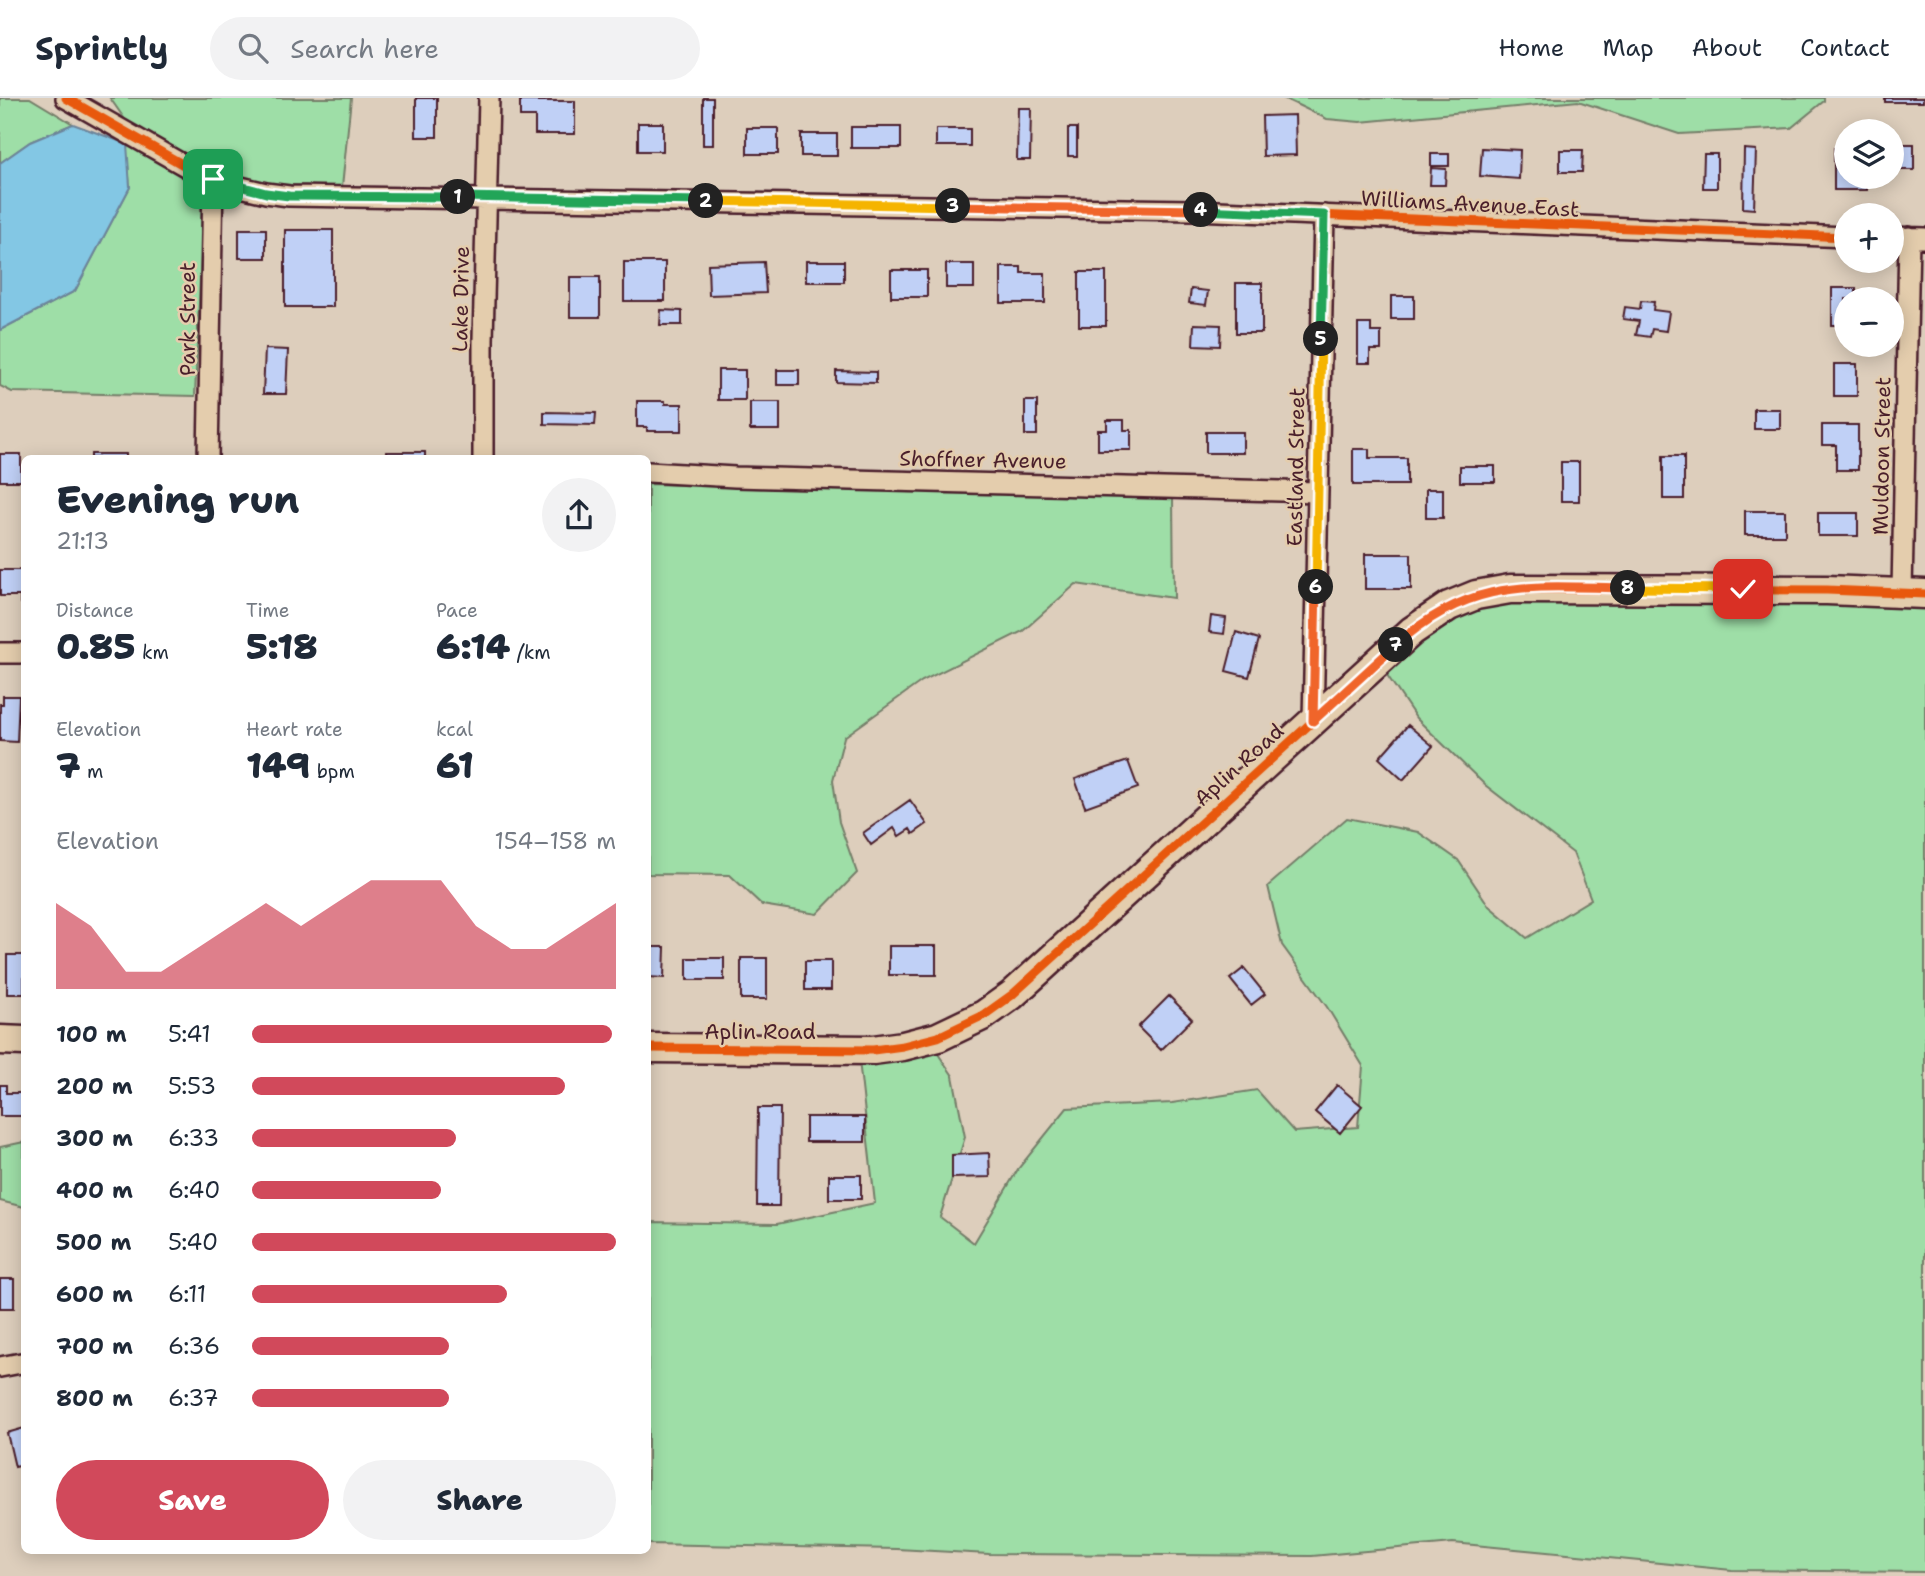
<!DOCTYPE html>
<html lang="en">
<head>
<meta charset="utf-8">
<style>
	:root { --surface:#fff; --page:#f2f2f3; --text:#1f2937; --muted:#747a83; --line:#e0e1e3; --accent:#d1495b }
	body { margin:0; font-family:"Shantell Sans",sans-serif; background:var(--page); color:var(--text); height:100vh; display:flex; flex-direction:column; font-size:26px; white-space:nowrap }
	* { box-sizing:border-box; margin:0 }
	p { font-size:23px; color:var(--muted) }
	.icon { flex:none; width:38px; height:38px; fill:none; stroke:currentColor; stroke-width:2; stroke-linecap:round; stroke-linejoin:round }
	.map { position:relative; flex:1; overflow:hidden }
	.drawer { position:absolute; left:21px; top:357px; width:630px; height:1099px; display:flex; flex-direction:column; background:var(--surface); border-radius:10px; box-shadow:0 4px 18px #0003 }
	.drawer>* { flex:none }
	.tools { position:absolute; left:1834px; top:21px; display:grid; gap:14px }
	.tools a { display:grid; place-items:center; width:70px; height:70px; border-radius:50%; background:var(--surface); box-shadow:0 4px 18px #0003; font-size:35px }
	.pin { position:absolute; display:grid; place-items:center; width:60px; height:60px; color:#fff; margin:-30px; border-radius:14px; box-shadow:0 4px 10px #0006 }
	.km { position:absolute; width:35px; height:35px; margin:-18px; border-radius:50%; background:#222; color:#fff; font-size:19px; line-height:35px; text-align:center }
	.round { display:grid; place-items:center; flex:none; width:74px; height:74px; border-radius:37px; background:var(--page) }
	.headline { display:flex; align-items:center; justify-content:space-between; height:119px; padding:0 35px }
	h1 { font-size:38px; font-weight:800; line-height:52px }
	.stats { display:grid; grid-template-columns:repeat(3,1fr); gap:10px; height:119px; padding:7px 35px }
	.stats div { display:grid; align-content:center }
	.stats b { font-size:35px; font-weight:800 }
	.stats small { font-size:19px; font-weight:400 }
	.stats p { font-size:19px }
	.chart { height:196px; padding:14px 35px }
	.chart p { display:flex; justify-content:space-between }
	.chart svg { width:100%; height:126px; margin-top:7px; fill:var(--accent); opacity:.7 }
	.primary-button { display:flex; gap:14px; margin-top:auto; padding:14px 35px }
	.primary-button a { flex:1; height:80px; border-radius:42px; background:var(--accent); color:#fff; font-size:28px; font-weight:800; line-height:80px; text-align:center }
	.primary-button a+a { background:var(--page); color:var(--text) }
	ul { padding:0 35px; list-style:none; font-size:23px }
	li { display:grid; grid-template-columns:112px 84px 1fr; align-items:center; height:52px }
	li i { height:18px; border-radius:9px; background:var(--accent) }
	header { display:flex; align-items:center; gap:42px; box-sizing:border-box; height:98px; padding:0 35px; background:var(--surface); border-bottom:2px solid var(--line) }
	header strong { font-size:33px }
	nav { display:flex; gap:38px; margin-inline-start:auto; font-size:24px }
	.search { width:490px; height:63px; background:var(--page); display:flex; align-items:center; gap:18px; box-sizing:border-box; padding:0 24px; border-radius:38px; color:var(--muted); font-size:26px }
	.map>svg:first-child { display:block }
	.green { fill:#9edea7; stroke:#747e69; stroke-width:2 }
	.water { fill:#83c7e4; stroke:#6c849a; stroke-width:2 }
	.building { fill:#c0d0f6; stroke:#4a1f2b; stroke-width:2 }
	.lines { fill:none; stroke-linecap:round; stroke-linejoin:round }
	.street-casing { stroke:#4a1f2b; stroke-width:24 }
	.secondary-casing { stroke:#4a1f2b; stroke-width:33 }
	.street { stroke:#e4cdad; stroke-width:19 }
	.secondary { stroke:#e4cdad; stroke-width:28 }
	.cycleway-casing { stroke:#e4cdad; stroke-width:13 }
	.cycleway { stroke:#e8590c; stroke-width:9 }
	.split-1-casing { stroke:#fff; stroke-width:14 }
	.split-2-casing { stroke:#fff; stroke-width:14 }
	.split-3-casing { stroke:#fff; stroke-width:14 }
	.split-4-casing { stroke:#fff; stroke-width:14 }
	.split-5-casing { stroke:#fff; stroke-width:14 }
	.split-6-casing { stroke:#fff; stroke-width:14 }
	.split-7-casing { stroke:#fff; stroke-width:14 }
	.split-8-casing { stroke:#fff; stroke-width:14 }
	.split-9-casing { stroke:#fff; stroke-width:14 }
	.split-1 { stroke:#22a559; stroke-width:9 }
	.split-2 { stroke:#22a559; stroke-width:9 }
	.split-3 { stroke:#f5b400; stroke-width:9 }
	.split-4 { stroke:#f0652b; stroke-width:9 }
	.split-5 { stroke:#22a559; stroke-width:9 }
	.split-6 { stroke:#f5b400; stroke-width:9 }
	.split-7 { stroke:#f0652b; stroke-width:9 }
	.split-8 { stroke:#f0652b; stroke-width:9 }
	.split-9 { stroke:#f5b400; stroke-width:9 }
	.labels { text-anchor:middle; dominant-baseline:central; stroke-width:5; stroke-linejoin:round; paint-order:stroke }
	.street-label { font-size:21px; fill:#4a1f2b; stroke:#e4cdad }
</style>
</head>
<body>
<header>
<strong>Sprintly</strong>
<div class="search"><svg class="icon" aria-label="search" viewBox="0 0 24 24"><circle cx="10" cy="10" r="6"/><path d="M15 15l6 6"/></svg>Search here</div>
<nav><a>Home</a><a>Map</a><a>About</a><a>Contact</a></nav>
</header>
<div class="map">
<svg width="1925" height="1478" viewBox="0 0 1925 1478">
	<rect width="100%" height="100%" fill="#ddcebc"/>
	<filter id="ink" filterUnits="userSpaceOnUse"><feTurbulence type="fractalNoise" baseFrequency=".0143" numOctaves="2"/><feDisplacementMap in="SourceGraphic" scale="14" xChannelSelector="R" yChannelSelector="G"/><feConvolveMatrix kernelMatrix="1 2 1 2 8 2 1 2 1" color-interpolation-filters="sRGB"/></filter>
	<g filter="url(#ink)">
		<path class="green" d="M 0,0 L 30,0 L 73,26 L 30,44 L 0,65 Z
			M 110,0 L 351,0 L 342,89 L 267,86 L 221,74 L 221,72 L 197,64 L 126,23 Z
			M 1283,0 L 1824,0 L 1824,3 L 1791,30 L 1679,36 L 1578,3 L 1360,24 L 1327,21 Z
			M 126,45 L 204,87 L 195,298 L 12,294 L 0,288 L 0,232 L 75,193 L 130,89 Z
			M 648,386 L 1173,400 L 1174,500 L 1076,486 L 1023,533 L 922,583 L 844,639 L 833,682 L 839,724 L 857,775 L 817,816 L 762,807 L 730,777 L 648,776 Z
			M 1489,503 L 1925,506 L 1925,1474 L 1732,1472 L 1453,1445 L 1312,1458 L 989,1456 L 897,1451 L 648,1446 L 648,1124 L 777,1126 L 875,1105 L 859,962 L 934,950 L 953,978 L 965,1039 L 940,1119 L 974,1145 L 1018,1071 L 1067,1010 L 1172,1005 L 1257,992 L 1294,1034 L 1358,1029 L 1363,968 L 1327,909 L 1282,847 L 1268,788 L 1347,720 L 1418,734 L 1458,762 L 1489,808 L 1527,840 L 1591,801 L 1573,755 L 1485,687 L 1416,620 L 1383,571 L 1427,532 Z
			M 24,1044 L 24,1109 L 0,1103 L 0,1049 Z"/>
		<path class="water" d="M 73,26 L 127,46 L 130,89 L 75,193 L 0,232 L 0,65 L 30,44 Z"/>
		<path class="building" d="M 416,0 L 437,0 L 437,39 L 416,39 Z
			M 703,0 L 713,0 L 713,47 L 703,47 Z
			M 1885,0 L 1923,0 L 1923,4 L 1885,4 Z
			M 520,3 L 575,3 L 575,36 L 535,36 L 535,19 L 520,19 Z
			M 1018,10 L 1031,10 L 1030,62 L 1017,62 Z
			M 1295,17 L 1296,57 L 1263,58 L 1262,18 Z
			M 638,25 L 663,25 L 663,53 L 638,53 Z
			M 851,29 L 901,29 L 901,50 L 851,50 Z
			M 747,30 L 778,30 L 778,56 L 747,56 Z
			M 1068,30 L 1077,30 L 1077,58 L 1068,58 Z
			M 936,31 L 970,31 L 970,48 L 936,48 Z
			M 801,36 L 837,36 L 837,58 L 801,58 Z
			M 1892,46 L 1914,46 L 1914,72 L 1892,72 Z
			M 1482,50 L 1520,52 L 1519,81 L 1480,78 Z
			M 1834,50 L 1846,50 L 1846,79 L 1867,79 L 1867,92 L 1834,92 Z
			M 1744,51 L 1756,52 L 1754,111 L 1743,110 Z
			M 1560,52 L 1583,52 L 1582,74 L 1560,74 Z
			M 1431,56 L 1449,56 L 1449,68 L 1431,68 Z
			M 1704,56 L 1717,56 L 1717,90 L 1703,90 Z
			M 1431,70 L 1446,71 L 1445,87 L 1430,87 Z
			M 239,131 L 266,131 L 266,160 L 239,160 Z
			M 285,132 L 333,132 L 333,209 L 285,209 Z
			M 806,163 L 844,163 L 844,184 L 806,184 Z
			M 624,164 L 665,164 L 665,203 L 624,203 Z
			M 764,164 L 766,195 L 709,197 L 708,166 Z
			M 946,166 L 974,166 L 974,190 L 946,190 Z
			M 1001,169 L 1021,169 L 1021,175 L 1045,175 L 1045,205 L 1001,205 Z
			M 891,172 L 927,172 L 927,199 L 891,199 Z
			M 1079,174 L 1106,174 L 1106,228 L 1079,228 Z
			M 570,179 L 600,179 L 600,219 L 570,219 Z
			M 1236,185 L 1262,185 L 1262,235 L 1236,235 Z
			M 1832,190 L 1856,190 L 1856,201 L 1846,201 L 1846,227 L 1832,227 Z
			M 1191,191 L 1208,193 L 1206,207 L 1189,205 Z
			M 1391,198 L 1414,198 L 1414,221 L 1391,221 Z
			M 1641,203 L 1654,204 L 1653,212 L 1669,214 L 1666,233 L 1652,231 L 1650,239 L 1636,237 L 1639,223 L 1623,221 L 1625,209 L 1640,211 Z
			M 661,212 L 682,213 L 682,227 L 660,227 Z
			M 1194,226 L 1221,227 L 1220,248 L 1193,247 Z
			M 1358,226 L 1371,226 L 1371,234 L 1381,234 L 1381,252 L 1370,252 L 1370,265 L 1358,265 Z
			M 265,251 L 288,252 L 286,296 L 263,296 Z
			M 1834,266 L 1857,266 L 1857,298 L 1834,298 Z
			M 718,272 L 745,272 L 745,302 L 718,302 Z
			M 777,272 L 799,272 L 799,287 L 777,287 Z
			M 836,273 L 876,274 L 876,285 L 836,284 Z
			M 637,303 L 665,303 L 665,306 L 682,306 L 682,333 L 647,333 L 647,329 L 637,329 Z
			M 1025,303 L 1037,303 L 1037,337 L 1025,337 Z
			M 750,304 L 780,304 L 780,332 L 750,332 Z
			M 1754,311 L 1780,311 L 1780,331 L 1754,331 Z
			M 544,314 L 596,315 L 595,327 L 544,326 Z
			M 1107,322 L 1124,322 L 1124,332 L 1131,332 L 1131,352 L 1098,352 L 1098,332 L 1107,332 Z
			M 1822,327 L 1858,327 L 1858,372 L 1836,372 L 1836,347 L 1822,347 Z
			M 1206,334 L 1243,334 L 1243,355 L 1206,355 Z
			M 1353,351 L 1369,351 L 1369,360 L 1407,360 L 1407,387 L 1353,387 Z
			M 387,354 L 425,354 L 425,360 L 387,360 Z
			M 0,356 L 21,356 L 21,383 L 0,383 Z
			M 91,356 L 126,356 L 126,360 L 91,360 Z
			M 1663,358 L 1684,358 L 1684,401 L 1663,401 Z
			M 1561,364 L 1579,364 L 1579,403 L 1561,403 Z
			M 1460,368 L 1495,368 L 1495,384 L 1460,384 Z
			M 1426,391 L 1443,391 L 1443,420 L 1426,420 Z
			M 1745,413 L 1785,413 L 1785,437 L 1745,437 Z
			M 1818,415 L 1858,415 L 1858,438 L 1818,438 Z
			M 1365,456 L 1411,456 L 1411,491 L 1365,491 Z
			M 0,472 L 24,472 L 24,505 L 20,505 L 20,498 L 0,498 Z
			M 1211,518 L 1226,520 L 1224,536 L 1209,534 Z
			M 1236,534 L 1259,541 L 1249,579 L 1226,573 Z
			M 3,598 L 19,598 L 17,644 L 0,643 L 0,606 L 3,606 Z
			M 1408,627 L 1433,648 L 1403,682 L 1379,660 Z
			M 1128,663 L 1138,690 L 1085,709 L 1075,681 Z
			M 910,702 L 927,726 L 913,736 L 910,731 L 899,738 L 894,730 L 871,747 L 863,735 Z
			M 889,848 L 936,848 L 936,877 L 889,877 Z
			M 648,849 L 665,849 L 664,880 L 648,879 Z
			M 7,857 L 24,857 L 24,896 L 7,896 Z
			M 687,860 L 724,860 L 724,882 L 687,882 Z
			M 741,860 L 767,860 L 767,901 L 741,901 Z
			M 805,863 L 831,863 L 831,892 L 805,892 Z
			M 1244,870 L 1265,896 L 1251,907 L 1230,881 Z
			M 1169,898 L 1192,921 L 1161,952 L 1138,929 Z
			M 0,987 L 6,987 L 6,995 L 24,995 L 24,1018 L 0,1018 Z
			M 1337,987 L 1362,1008 L 1340,1035 L 1315,1014 Z
			M 758,1010 L 780,1010 L 779,1108 L 757,1108 Z
			M 806,1019 L 865,1019 L 865,1044 L 806,1044 Z
			M 989,1055 L 990,1079 L 952,1080 L 952,1057 Z
			M 829,1077 L 861,1077 L 861,1101 L 829,1101 Z
			M 0,1181 L 14,1181 L 14,1210 L 0,1210 Z
			M 24,1330 L 24,1367 L 15,1369 L 7,1335 Z"/>
		<g class="lines">
			<g class="street-casing">
				<path id="street" d="M 66,0 L 194,73 L 220,84 L 266,95 L 289,98 L 1193,112 L 1846,139
					M 1892,139 L 1925,140
					M 208,360 L 213,81
					M 483,360 L 483,242 L 489,0
					M 648,374 L 735,379 L 1318,394
					M 1902,494 L 1909,139
					M 0,555 L 24,555
					M 1313,623 L 1324,117
					M 0,1269 L 21,1265"/>
			</g>
			<g class="secondary-casing">
				<path id="secondary" d="M 0,942 L 24,943
					M 648,950 L 873,952 L 903,948 L 938,939 L 984,917 L 1012,897 L 1412,533 L 1449,508 L 1476,497 L 1510,491 L 1827,492 L 1925,496"/>
			</g>
			<use href="#street" class="street"/>
			<use href="#secondary" class="secondary"/>
			<g class="cycleway-casing">
				<path id="cycleway" d="M 66,0 L 194,73 L 220,84 L 266,95 L 289,98 L 1193,112 L 1846,139
					M 648,950 L 873,952 L 903,948 L 938,939 L 984,917 L 1012,897 L 1412,533 L 1449,508 L 1476,497 L 1510,491 L 1827,492 L 1925,496"/>
			</g>
			<use href="#cycleway" class="cycleway"/>
		</g>
	</g>
	<g class="lines" filter="url(#ink)">
		<g class="split-1-casing">
			<path id="split-1" d="M 213,81 L 266,95 L 289,98 L 458,99"/>
		</g>
		<g class="split-2-casing">
			<path id="split-2" d="M 458,99 L 706,103"/>
		</g>
		<g class="split-3-casing">
			<path id="split-3" d="M 706,103 L 953,108"/>
		</g>
		<g class="split-4-casing">
			<path id="split-4" d="M 953,108 L 1201,112"/>
		</g>
		<g class="split-5-casing">
			<path id="split-5" d="M 1201,112 L 1324,117 L 1321,241"/>
		</g>
		<g class="split-6-casing">
			<path id="split-6" d="M 1316,489 L 1321,241"/>
		</g>
		<g class="split-7-casing">
			<path id="split-7" d="M 1316,489 L 1313,623 L 1396,547"/>
		</g>
		<g class="split-8-casing">
			<path id="split-8" d="M 1396,547 C 1472,478 1533,489 1628,490"/>
		</g>
		<g class="split-9-casing">
			<path id="split-9" d="M 1628,490 L 1743,491"/>
		</g>
		<use href="#split-1" class="split-1"/>
		<use href="#split-2" class="split-2"/>
		<use href="#split-3" class="split-3"/>
		<use href="#split-4" class="split-4"/>
		<use href="#split-5" class="split-5"/>
		<use href="#split-6" class="split-6"/>
		<use href="#split-7" class="split-7"/>
		<use href="#split-8" class="split-8"/>
		<use href="#split-9" class="split-9"/>
	</g>
	<g class="labels">
		<g class="street-label">
			<text transform="translate(1470 106) rotate(3)">Williams Avenue East</text>
			<text transform="translate(461 201) rotate(-89)">Lake Drive</text>
			<text transform="translate(188 221) rotate(-90)">Park Street</text>
			<text transform="translate(1882 358) rotate(-89)">Muldoon Street</text>
			<text transform="translate(983 362) rotate(1)">Shoffner Avenue</text>
			<text transform="translate(1296 369) rotate(-89)">Eastland Street</text>
			<text transform="translate(1239 667) rotate(-42)">Aplin Road</text>
			<text x="760" y="934">Aplin Road</text>
		</g>
	</g>
</svg>
<div class="tools">
<a><svg class="icon" aria-label="layers" viewBox="0 0 24 24"><path d="M12 4l9 5-9 5-9-5zM3 14l9 5 9-5"/></svg></a>
<a>+</a>
<a>−</a>
</div>
<div class="pin" style="left:213px;top:81px;background:#1e9e55"><svg class="icon" aria-label="arrive" viewBox="0 0 24 24"><path d="M6 21V4h12l-3 4 3 4H6"/></svg></div>
<div class="pin" style="left:1743px;top:491px;background:#d93025"><svg class="icon" aria-label="check" viewBox="0 0 24 24"><path d="M5 12l5 5 9-10"/></svg></div>
<b class="km" style="left:458px;top:99px">1</b>
<b class="km" style="left:706px;top:103px">2</b>
<b class="km" style="left:953px;top:108px">3</b>
<b class="km" style="left:1201px;top:112px">4</b>
<b class="km" style="left:1321px;top:241px">5</b>
<b class="km" style="left:1316px;top:489px">6</b>
<b class="km" style="left:1396px;top:547px">7</b>
<b class="km" style="left:1628px;top:490px">8</b>
<section class="drawer">
<div class="headline"><div><h1>Evening run</h1><p>21:13</p></div><a class="round"><svg class="icon" aria-label="share" viewBox="0 0 24 24"><path d="M12 15V3M7 8l5-5 5 5M5 13v7h14v-7"/></svg></a></div>
<div class="stats">
<div><p>Distance</p><b>0.85<small> km</small></b></div>
<div><p>Time</p><b>5:18</b></div>
<div><p>Pace</p><b>6:14<small> /km</small></b></div>
</div>
<div class="stats">
<div><p>Elevation</p><b>7<small> m</small></b></div>
<div><p>Heart rate</p><b>149<small> bpm</small></b></div>
<div><p>kcal</p><b>61</b></div>
</div>
<div class="chart"><p><span>Elevation</span>154–158 m</p>
<svg viewBox="0 0 160 44" preserveAspectRatio="none"><path d="M0 44V14L10 22L20 38L30 38L40 30L50 22L60 14L70 22L80 14L90 6L100 6L110 6L120 22L130 30L140 30L150 22L160 14V44z"/></svg>
</div>
<ul>
<li><b>100 m</b>5:41<i style="width:99%"></i></li>
<li><b>200 m</b>5:53<i style="width:86%"></i></li>
<li><b>300 m</b>6:33<i style="width:56%"></i></li>
<li><b>400 m</b>6:40<i style="width:52%"></i></li>
<li><b>500 m</b>5:40<i style="width:100%"></i></li>
<li><b>600 m</b>6:11<i style="width:70%"></i></li>
<li><b>700 m</b>6:36<i style="width:54%"></i></li>
<li><b>800 m</b>6:37<i style="width:54%"></i></li>
</ul>
<div class="primary-button"><a>Save</a><a>Share</a></div>
</section>
</div>
</body>
</html>
